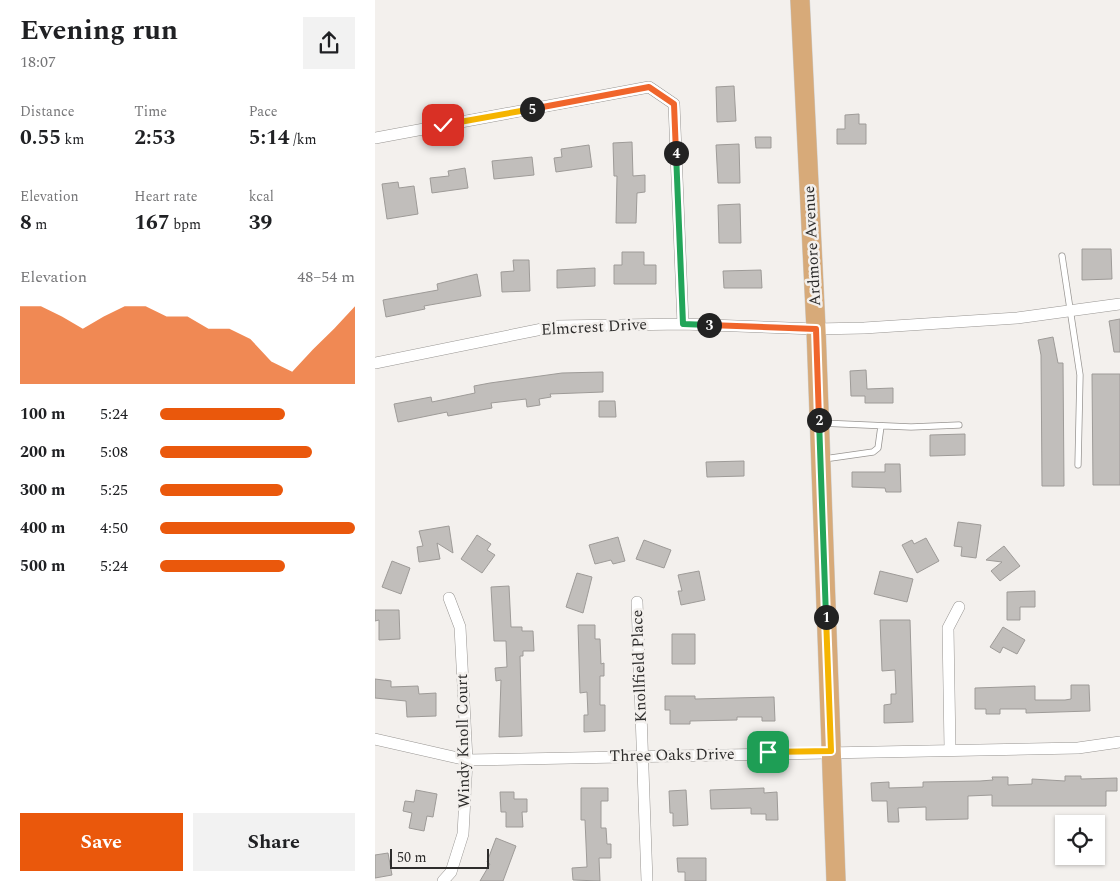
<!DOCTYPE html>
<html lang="en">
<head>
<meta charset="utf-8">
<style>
	:root { --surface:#fff; --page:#f2f2f2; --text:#202124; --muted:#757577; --accent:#ea580c }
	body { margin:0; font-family:Spectral,serif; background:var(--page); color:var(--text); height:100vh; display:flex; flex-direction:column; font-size:19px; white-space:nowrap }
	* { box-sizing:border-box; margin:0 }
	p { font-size:16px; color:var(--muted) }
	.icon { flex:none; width:28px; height:28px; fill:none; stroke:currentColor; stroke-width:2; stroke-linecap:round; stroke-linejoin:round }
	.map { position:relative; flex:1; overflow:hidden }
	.side { display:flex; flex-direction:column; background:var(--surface); width:375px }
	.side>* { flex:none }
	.buttons { position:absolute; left:680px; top:815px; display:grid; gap:10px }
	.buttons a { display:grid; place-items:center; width:50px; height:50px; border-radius:0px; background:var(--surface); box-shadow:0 1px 4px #0004; font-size:25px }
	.scale { position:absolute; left:15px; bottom:12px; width:99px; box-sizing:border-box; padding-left:5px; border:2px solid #2e2d2c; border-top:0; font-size:14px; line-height:18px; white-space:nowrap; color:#2e2d2c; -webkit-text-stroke:4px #f3f0ed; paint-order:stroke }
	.pin { position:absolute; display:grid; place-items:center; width:42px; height:42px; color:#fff; margin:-21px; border-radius:10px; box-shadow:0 2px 8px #0006 }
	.km { position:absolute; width:25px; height:25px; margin:-12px; border-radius:50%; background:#222; color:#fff; font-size:14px; line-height:25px; text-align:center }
	.round { display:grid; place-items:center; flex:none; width:52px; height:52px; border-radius:0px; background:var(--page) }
	.headline { display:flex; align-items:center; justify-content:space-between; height:85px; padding:0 20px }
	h1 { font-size:28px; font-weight:700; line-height:38px }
	.metrics { display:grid; grid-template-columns:repeat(3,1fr); gap:8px; height:85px; padding:5px 20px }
	.metrics div { display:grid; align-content:center }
	.metrics b { font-size:21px; font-weight:700 }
	.metrics small { font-size:14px; font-weight:400 }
	.metrics p { font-size:14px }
	.chart { height:140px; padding:10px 20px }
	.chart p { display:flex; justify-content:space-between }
	.chart svg { width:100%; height:90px; margin-top:5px; fill:var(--accent); opacity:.7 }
	.button { display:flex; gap:10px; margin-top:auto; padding:10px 20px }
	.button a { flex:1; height:58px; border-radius:0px; background:var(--accent); color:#fff; font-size:20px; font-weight:700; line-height:58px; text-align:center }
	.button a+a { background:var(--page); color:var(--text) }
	ul { padding:0 20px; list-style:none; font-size:16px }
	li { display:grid; grid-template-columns:80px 60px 1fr; align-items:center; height:38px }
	li i { height:12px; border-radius:6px; background:var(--accent) }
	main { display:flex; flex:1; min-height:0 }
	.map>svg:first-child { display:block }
	.building { fill:#c1bebb; stroke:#9e9b98 }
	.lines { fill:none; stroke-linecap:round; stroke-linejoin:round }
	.lane-casing { stroke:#989592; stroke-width:7 }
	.street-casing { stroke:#989592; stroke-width:12 }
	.primary-casing { stroke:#cdcdcc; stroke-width:20 }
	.lane { stroke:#fff; stroke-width:5.5 }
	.street { stroke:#fff; stroke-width:11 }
	.primary { stroke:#d7aa79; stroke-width:19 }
	.split-1-casing { stroke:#fff; stroke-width:10 }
	.split-2-casing { stroke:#fff; stroke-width:10 }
	.split-3-casing { stroke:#fff; stroke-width:10 }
	.split-4-casing { stroke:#fff; stroke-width:10 }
	.split-5-casing { stroke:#fff; stroke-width:10 }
	.split-6-casing { stroke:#fff; stroke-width:10 }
	.split-1 { stroke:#f5b400; stroke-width:6 }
	.split-2 { stroke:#22a559; stroke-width:6 }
	.split-3 { stroke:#f0652b; stroke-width:6 }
	.split-4 { stroke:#22a559; stroke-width:6 }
	.split-5 { stroke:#f0652b; stroke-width:6 }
	.split-6 { stroke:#f5b400; stroke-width:6 }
	.labels { text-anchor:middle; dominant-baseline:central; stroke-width:5; stroke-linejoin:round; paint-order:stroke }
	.street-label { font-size:16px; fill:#2e2d2c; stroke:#f3f0ed }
</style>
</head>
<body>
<main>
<section class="side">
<div class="headline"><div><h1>Evening run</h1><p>18:07</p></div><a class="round"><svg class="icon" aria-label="share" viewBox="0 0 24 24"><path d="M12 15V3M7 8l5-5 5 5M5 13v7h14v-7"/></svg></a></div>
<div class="metrics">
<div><p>Distance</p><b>0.55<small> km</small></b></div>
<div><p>Time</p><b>2:53</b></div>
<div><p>Pace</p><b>5:14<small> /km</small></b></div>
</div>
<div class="metrics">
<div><p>Elevation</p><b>8<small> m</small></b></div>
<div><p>Heart rate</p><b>167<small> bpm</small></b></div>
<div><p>kcal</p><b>39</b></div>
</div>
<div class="chart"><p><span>Elevation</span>48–54 m</p>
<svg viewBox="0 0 160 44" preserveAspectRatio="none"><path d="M0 44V6L10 6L20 11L30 17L40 11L50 6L60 6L70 11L80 11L90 17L100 17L110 22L120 33L130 38L140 27L150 17L160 6V44z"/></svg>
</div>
<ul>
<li><b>100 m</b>5:24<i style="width:64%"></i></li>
<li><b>200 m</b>5:08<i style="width:78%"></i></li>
<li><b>300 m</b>5:25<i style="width:63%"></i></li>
<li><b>400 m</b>4:50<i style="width:100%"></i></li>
<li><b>500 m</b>5:24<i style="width:64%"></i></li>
</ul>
<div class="button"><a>Save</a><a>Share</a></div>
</section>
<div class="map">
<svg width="745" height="881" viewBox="0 0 745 881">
	<rect width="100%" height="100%" fill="#f3f0ed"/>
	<path class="building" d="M 359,86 L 361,121 L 342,122 L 341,87 Z
		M 484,114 L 484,124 L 491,124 L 491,144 L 462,144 L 462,129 L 470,129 L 470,115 Z
		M 380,137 L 396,137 L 396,148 L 381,148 Z
		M 257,142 L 258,176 L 270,175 L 270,192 L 262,193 L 261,223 L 241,223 L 242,176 L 239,176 L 238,143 Z
		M 364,144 L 365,183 L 343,183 L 341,145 Z
		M 214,145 L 217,167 L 181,172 L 179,158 L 187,157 L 186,149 Z
		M 157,157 L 159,175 L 119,179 L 117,161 Z
		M 90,168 L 93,188 L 57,193 L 55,178 L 74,176 L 73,171 Z
		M 23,182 L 24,188 L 39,186 L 43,214 L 12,219 L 7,184 Z
		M 365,204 L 366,243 L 344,243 L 343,205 Z
		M 707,249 L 736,249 L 737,279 L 707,280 Z
		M 247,252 L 269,252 L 269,265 L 281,265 L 281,284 L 239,284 L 239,265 L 247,265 Z
		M 138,260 L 154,260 L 155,291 L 127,292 L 126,272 L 139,271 Z
		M 220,268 L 220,286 L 182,288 L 182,270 Z
		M 386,270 L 387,288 L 349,288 L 348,271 Z
		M 102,274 L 106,296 L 49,306 L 50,309 L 11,317 L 8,300 L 63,290 L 62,284 Z
		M 745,319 L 745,352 L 739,352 L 734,321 Z
		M 678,337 L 683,363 L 688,363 L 689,486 L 667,486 L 666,355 L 663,340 Z
		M 491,370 L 492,389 L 518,388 L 518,403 L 490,403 L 490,396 L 476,396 L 475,371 Z
		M 228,372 L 228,392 L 175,394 L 176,397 L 164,399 L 165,405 L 152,407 L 151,399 L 116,403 L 117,408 L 73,416 L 72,412 L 23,422 L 19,404 L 56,397 L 57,402 L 100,393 L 99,386 L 115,383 L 187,373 Z
		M 717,374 L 745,374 L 745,485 L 718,485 Z
		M 224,401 L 240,401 L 241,417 L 224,417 Z
		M 590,434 L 590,455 L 555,456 L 555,435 Z
		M 369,461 L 369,476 L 332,477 L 331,462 Z
		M 510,464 L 525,464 L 526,492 L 511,492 L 510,488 L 477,487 L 477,472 L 510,472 Z
		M 583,522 L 606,525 L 601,558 L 586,556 L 587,547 L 579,546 Z
		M 74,526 L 78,553 L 62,543 L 65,559 L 44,562 L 42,547 L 48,546 L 44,531 Z
		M 102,535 L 116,544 L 112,550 L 120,555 L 107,573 L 86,559 Z
		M 243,537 L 250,561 L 238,564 L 236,560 L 220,564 L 214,545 Z
		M 551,538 L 564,561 L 542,573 L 527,545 L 537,540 L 539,544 Z
		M 269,540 L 296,550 L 289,568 L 261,559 Z
		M 629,546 L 645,566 L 625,581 L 616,571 L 627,562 L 611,560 Z
		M 17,561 L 35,568 L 26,594 L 7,587 Z
		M 324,571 L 330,600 L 306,605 L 303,591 L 307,591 L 303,575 Z
		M 505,571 L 538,579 L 532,602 L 499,594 Z
		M 202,573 L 217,577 L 208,613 L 191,607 Z
		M 134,586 L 136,627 L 147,627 L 147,631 L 158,631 L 159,651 L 148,651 L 148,656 L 145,656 L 147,736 L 124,737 L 126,680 L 121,681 L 120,668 L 132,667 L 131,641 L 119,641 L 116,587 Z
		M 660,591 L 660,607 L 645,607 L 645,620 L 632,620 L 632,592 Z
		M 0,610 L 24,610 L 25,639 L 4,640 L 4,620 L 0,621 Z
		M 505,620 L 535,620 L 538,722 L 509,723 L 509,705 L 516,704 L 516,694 L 521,694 L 520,670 L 507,671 Z
		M 203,625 L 220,625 L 220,639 L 225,639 L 226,664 L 229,663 L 229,676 L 225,676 L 225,705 L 230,705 L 230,731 L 209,732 L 209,715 L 213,715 L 212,692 L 205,693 Z
		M 628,627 L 650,640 L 642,654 L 628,647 L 625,653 L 615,647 Z
		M 297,634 L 320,634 L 320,664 L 297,664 Z
		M 0,679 L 16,681 L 16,687 L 43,686 L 44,694 L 61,693 L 61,716 L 32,717 L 31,701 L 0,698 Z
		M 696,685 L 714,685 L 715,711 L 651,713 L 651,709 L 625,709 L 625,714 L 611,714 L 611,709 L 600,709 L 600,688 L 660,686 L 660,700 L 690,700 L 696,699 Z
		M 290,696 L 320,696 L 320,699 L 399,697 L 400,721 L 387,721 L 387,717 L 362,717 L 362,720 L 315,721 L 315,724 L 295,724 L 295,710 L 290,710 Z
		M 690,776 L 706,776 L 706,779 L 742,778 L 742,791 L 731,791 L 731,806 L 617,806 L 617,795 L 593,796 L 593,819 L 551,820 L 551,807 L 523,808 L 524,822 L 513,822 L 512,801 L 497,801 L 496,783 L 514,782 L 514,788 L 548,787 L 548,782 L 605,781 L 618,780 L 617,777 L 633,777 L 633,785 L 657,784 L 657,779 L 690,781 Z
		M 206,788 L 233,788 L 233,801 L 226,801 L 226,828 L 231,828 L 232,844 L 236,844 L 236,858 L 224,858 L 225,881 L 198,880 L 197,868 L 212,867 L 210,820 L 206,820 Z
		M 389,788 L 389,793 L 402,792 L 403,820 L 391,820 L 391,814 L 376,814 L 376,808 L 336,809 L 335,790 Z
		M 41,790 L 62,794 L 58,817 L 52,816 L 49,831 L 34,828 L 37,813 L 28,811 L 30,801 L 39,802 Z
		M 311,790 L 313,825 L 298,826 L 298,813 L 295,813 L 294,791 Z
		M 125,792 L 139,792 L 139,799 L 152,799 L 152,812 L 147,812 L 148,827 L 131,827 L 131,812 L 126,812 Z
		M 121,838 L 141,846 L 128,881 L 105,881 L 115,864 L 112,862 Z
		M 13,853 L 17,875 L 0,878 L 0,855 Z
		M 302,858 L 331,858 L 331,881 L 310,881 L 310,872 L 303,872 Z"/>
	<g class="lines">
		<g class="lane-casing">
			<path id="lane" d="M 687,256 L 705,375 L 703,465
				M 446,423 L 536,427 L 584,425
				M 449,459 L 498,452 L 503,448 L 506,426"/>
		</g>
		<g class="street-casing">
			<path id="street" d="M 0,138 L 274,87 L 299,104 L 308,324
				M 0,363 L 182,326 L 308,324 L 441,329 L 489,328 L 642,318 L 745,304
				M 262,602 L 272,881
				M 0,739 L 92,760 L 703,748 L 745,742
				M 575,749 L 573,628 L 584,607
				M 68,881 L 76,872 L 88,834 L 92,760 L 85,627 L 74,598"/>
		</g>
		<g class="primary-casing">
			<path id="primary" d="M 425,0 L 441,329 L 461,881"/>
		</g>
		<use href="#lane" class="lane"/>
		<use href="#street" class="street"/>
		<use href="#primary" class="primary"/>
	</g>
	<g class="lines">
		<g class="split-1-casing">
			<path id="split-1" d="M 393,752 L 456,751 L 451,617"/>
		</g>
		<g class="split-2-casing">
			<path id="split-2" d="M 444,420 L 451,617"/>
		</g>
		<g class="split-3-casing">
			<path id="split-3" d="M 334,325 L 441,329 L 444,420"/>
		</g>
		<g class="split-4-casing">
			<path id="split-4" d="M 301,153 L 308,324 L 334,325"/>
		</g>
		<g class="split-5-casing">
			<path id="split-5" d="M 157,109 L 274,87 L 299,104 L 301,153"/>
		</g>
		<g class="split-6-casing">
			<path id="split-6" d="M 68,125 L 157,109"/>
		</g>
		<use href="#split-1" class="split-1"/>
		<use href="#split-2" class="split-2"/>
		<use href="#split-3" class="split-3"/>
		<use href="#split-4" class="split-4"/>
		<use href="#split-5" class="split-5"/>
		<use href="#split-6" class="split-6"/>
	</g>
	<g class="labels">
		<g class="street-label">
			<text transform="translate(437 246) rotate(-93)">Ardmore Avenue</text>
			<text transform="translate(219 327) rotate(-3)">Elmcrest Drive</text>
			<text transform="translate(264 666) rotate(-92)">Knollfield Place</text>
			<text transform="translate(88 741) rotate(-91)">Windy Knoll Court</text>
			<text transform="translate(297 755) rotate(-1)">Three Oaks Drive</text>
		</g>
	</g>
</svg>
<div class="buttons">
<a><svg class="icon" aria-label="locate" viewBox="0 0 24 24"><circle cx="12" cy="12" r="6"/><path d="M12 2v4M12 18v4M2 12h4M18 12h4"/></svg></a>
</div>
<div class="scale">50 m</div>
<div class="pin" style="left:393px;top:752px;background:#1e9e55"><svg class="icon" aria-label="arrive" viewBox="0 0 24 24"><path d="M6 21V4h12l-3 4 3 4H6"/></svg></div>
<div class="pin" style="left:68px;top:125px;background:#d93025"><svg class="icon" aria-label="check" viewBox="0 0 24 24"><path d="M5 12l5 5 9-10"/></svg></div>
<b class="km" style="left:451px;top:617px">1</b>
<b class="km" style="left:444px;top:420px">2</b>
<b class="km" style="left:334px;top:325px">3</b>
<b class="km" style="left:301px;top:153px">4</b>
<b class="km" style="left:157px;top:109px">5</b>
</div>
</main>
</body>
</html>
